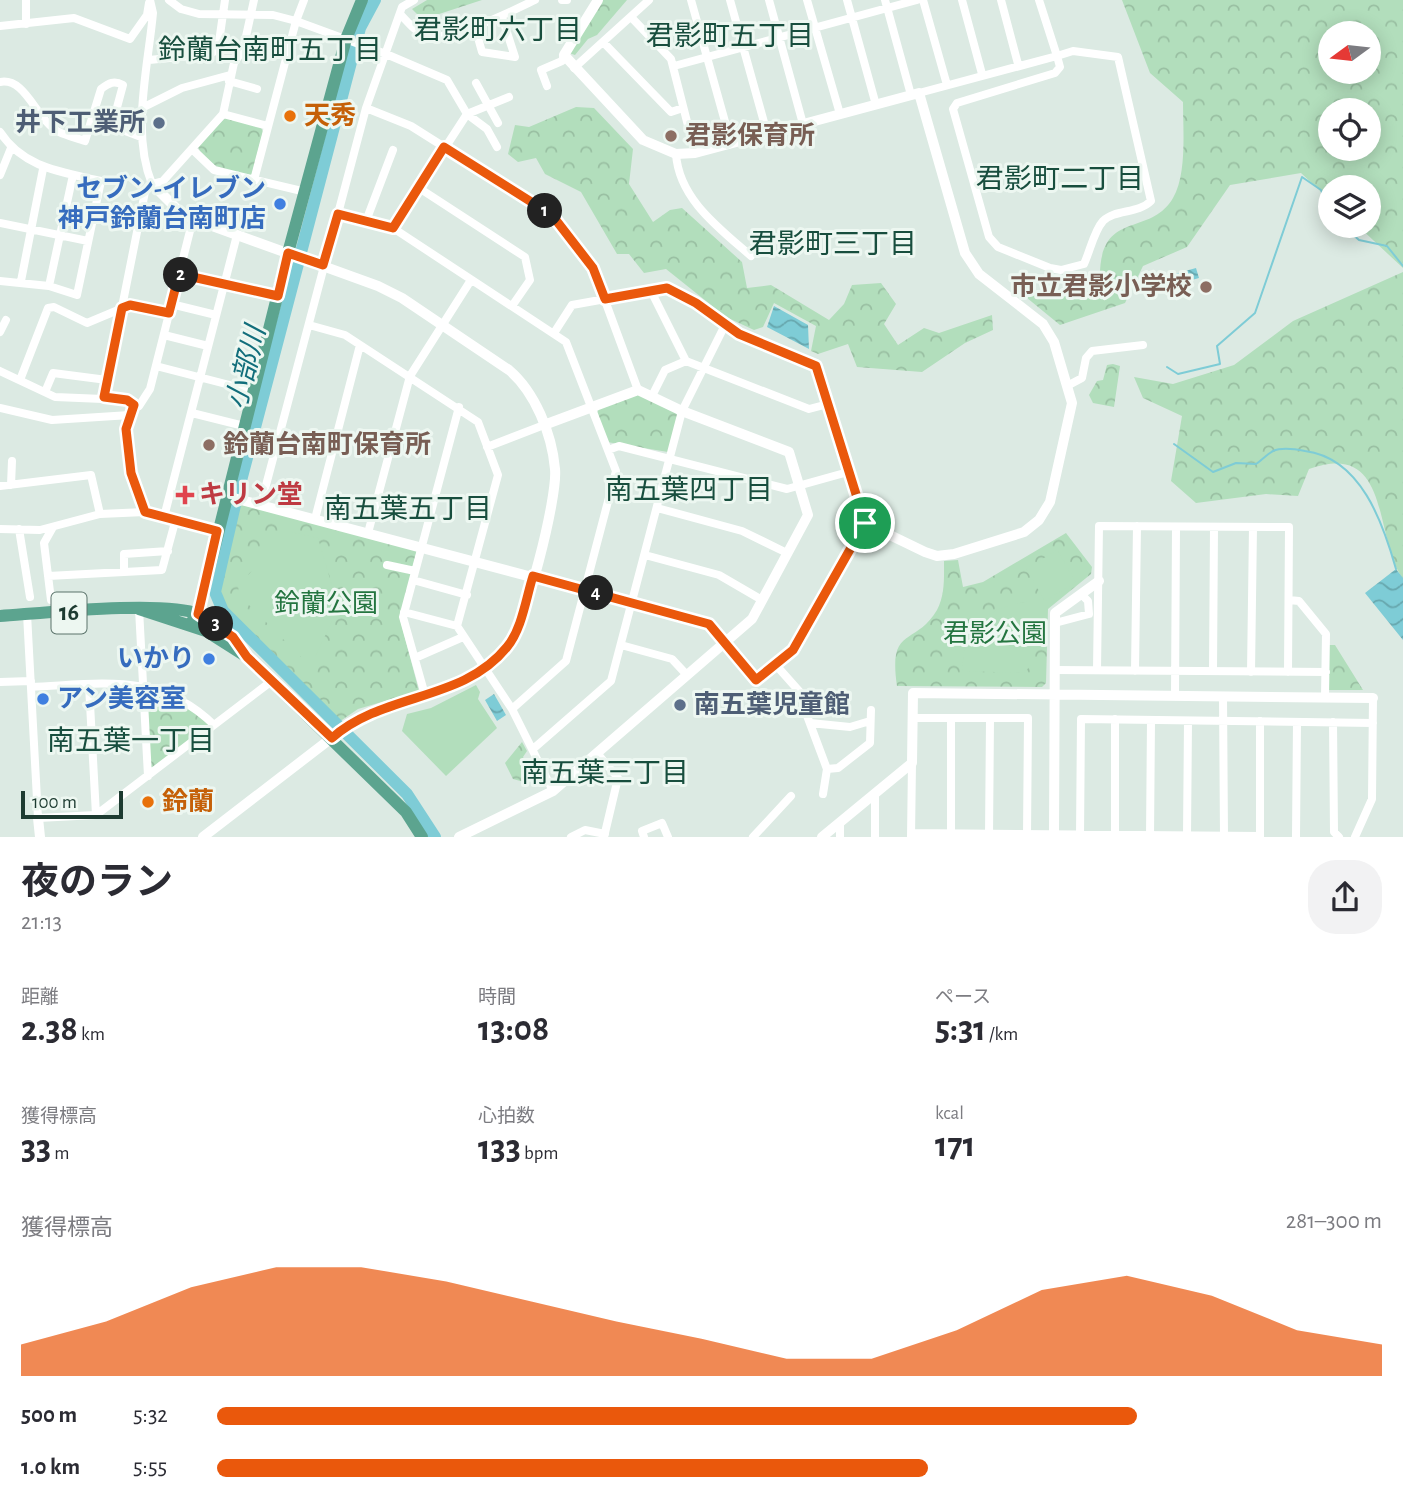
<!DOCTYPE html>
<html lang="ja">
<head>
<meta charset="utf-8">
<style>
	:root { --surface:#fff; --page:#f2f2f3; --text:#2b2b33; --muted:#7c7c81; --accent:#ea580c }
	body { margin:0; font-family:"Alegreya Sans","Noto Sans JP",sans-serif; background:var(--page); color:var(--text); height:100vh; display:flex; flex-direction:column; font-size:26px; white-space:nowrap }
	* { box-sizing:border-box; margin:0 }
	p { font-size:23px; color:var(--muted) }
	.icon { flex:none; width:38px; height:38px; fill:none; stroke:currentColor; stroke-width:2; stroke-linecap:round; stroke-linejoin:round }
	.map { position:relative; height:837px; overflow:hidden }
	.details { display:flex; flex-direction:column; background:var(--surface); flex:1 }
	.details>* { flex:none }
	.needle { width:46px; rotate:255deg }
	.controls { position:absolute; left:1318px; top:21px; display:grid; gap:14px }
	.controls a { display:grid; place-items:center; width:63px; height:63px; border-radius:50%; background:var(--surface); box-shadow:0 4px 18px #0003; font-size:35px }
	.scale { position:absolute; left:21px; bottom:18px; width:102px; box-sizing:border-box; padding-left:7px; border:4px solid #1d3b31; border-top:0; font-size:19px; line-height:24px; white-space:nowrap; color:#1d3b31; -webkit-text-stroke:5px #edf7f1; paint-order:stroke }
	.pin { position:absolute; display:grid; place-items:center; width:60px; height:60px; color:#fff; margin:-30px; border:4px solid #fff; border-radius:50%; box-shadow:0 2px 7px #0007 }
	.km { position:absolute; width:35px; height:35px; margin:-18px; border-radius:50%; background:#222; color:#fff; font-size:19px; line-height:35px; text-align:center }
	.round { display:grid; place-items:center; flex:none; width:74px; height:74px; border-radius:28px; background:var(--page) }
	.overview { display:flex; align-items:center; justify-content:space-between; height:119px; padding:0 21px }
	h1 { font-size:38px; font-weight:700; line-height:52px }
	.stats { display:grid; grid-template-columns:repeat(3,1fr); gap:10px; height:119px; padding:7px 21px }
	.stats div { display:grid; align-content:center }
	.stats b { font-size:35px; font-weight:700 }
	.stats small { font-size:19px; font-weight:400 }
	.stats p { font-size:19px }
	.chart { height:196px; padding:14px 21px }
	.chart p { display:flex; justify-content:space-between }
	.chart svg { width:100%; height:126px; margin-top:7px; fill:var(--accent); opacity:.7 }
	ul { padding:0 21px; list-style:none; font-size:23px }
	li { display:grid; grid-template-columns:112px 84px 1fr; align-items:center; height:52px }
	li i { height:18px; border-radius:9px; background:var(--accent) }
	.map>svg:first-child { display:block }
	.forest { fill:url(#forest-crowns); fill-rule:evenodd }
	.pitch { fill:#b2debc }
	.water { fill:url(#water-waves) }
	.lines { fill:none; stroke-linecap:round; stroke-linejoin:round }
	.stream { stroke:#7eccd6; stroke-width:2 }
	.river { stroke:#7eccd6; stroke-width:12 }
	.minor { stroke:#fff; stroke-width:8 }
	.tertiary { stroke:#fff; stroke-width:10 }
	.primary { stroke:#5ca48f; stroke-width:12 }
	.route-casing { stroke:#fff; stroke-width:14 }
	.route { stroke:#ea580c; stroke-width:9 }
	.food-dot { fill:#e8710a; stroke:#edf7f1; stroke-width:2.5 }
	.service-dot { fill:#5c6f8a; stroke:#edf7f1; stroke-width:2.5 }
	.education-dot { fill:#8d6e63; stroke:#edf7f1; stroke-width:2.5 }
	.shop-dot { fill:#3f7fe0; stroke:#edf7f1; stroke-width:2.5 }
	.health-dot { fill:#e0444e; stroke:#edf7f1; stroke-width:2.5 }
	.labels { text-anchor:middle; dominant-baseline:central; stroke-width:6; stroke-linejoin:round; paint-order:stroke }
	.shield { fill:#edf7f1; stroke:#5b736b; stroke-width:2 }
	.shield-label { font-size:24px; font-weight:bold; fill:#1d3b31 }
	.food-label { font-size:26px; font-weight:bold; fill:#c56008; stroke:#edf7f1; text-anchor:start }
	.service-label { font-size:26px; font-weight:bold; fill:#4e5e75; stroke:#edf7f1; text-anchor:end }
	.education-label { font-size:26px; font-weight:bold; fill:#785e54; stroke:#edf7f1; text-anchor:start }
	.shop-label { font-size:26px; font-weight:bold; fill:#366cbe; stroke:#edf7f1; text-anchor:end }
	.health-label { font-size:26px; font-weight:bold; fill:#be3a42; stroke:#edf7f1; text-anchor:start }
	.park-label { font-size:26px; fill:#247540; stroke:#edf7f1 }
	.neighbourhood-label { font-size:28px; fill:#184e3e; stroke:#edf7f1 }
	.water-label { font-size:28px; font-style:italic; fill:#126e7b; stroke:#edf7f1 }
</style>
</head>
<body>
<div class="map">
<svg width="1403" height="837" viewBox="0 0 1403 837">
	<defs>
		<pattern id="forest-crowns" width="20" height="18" patternUnits="userSpaceOnUse" patternTransform="scale(1.75)"><rect width="20" height="18" fill="#b2debc"/><path d="M2 6a3 3 0 1 1 6 0M12 15a3 3 0 1 1 6 0" fill="none" stroke="#99bfa2"/></pattern>
		<pattern id="water-waves" width="16" height="10" patternUnits="userSpaceOnUse" patternTransform="scale(1.75)"><rect width="16" height="10" fill="#7eccd6"/><path d="M0 5q4-4 8 0t8 0" fill="none" stroke="#67a7ae"/></pattern>
	</defs>
	<rect width="100%" height="100%" fill="#dceae3"/>
	<path class="forest" d="M 427,0 L 482,0 L 433,16 L 417,14 L 412,9 Z
		M 603,0 L 627,0 L 597,35 L 588,39 L 575,55 L 569,53 Z
		M 1122,0 L 1403,0 L 1403,268 L 1358,226 L 1368,226 L 1368,187 L 1330,187 L 1330,200 L 1301,173 L 1230,185 L 1187,247 L 1143,266 L 1125,303 L 1060,325 L 1021,293 L 1080,296 L 1100,283 C 1097,207 1149,239 1173,198 C 1187,174 1183,130 1183,102 L 1150,73 ZM 1330,33 L 1368,33 L 1368,72 L 1330,72 ZM 1330,110 L 1368,110 L 1368,149 L 1330,149 Z
		M 576,107 L 594,108 L 633,149 L 629,184 L 653,222 L 670,210 L 682,208 L 742,262 L 747,288 L 771,285 L 829,320 L 844,304 L 852,285 L 881,283 L 896,304 L 884,324 L 898,345 L 924,328 L 939,333 L 992,315 L 993,330 L 965,343 L 922,372 L 857,367 L 848,344 L 818,354 L 811,351 L 816,326 L 774,303 L 763,327 L 754,330 L 726,317 L 666,269 L 644,273 L 629,254 L 617,254 L 581,192 L 545,174 L 536,158 L 518,162 L 508,154 L 515,125 L 529,127 Z
		M 226,117 L 260,125 L 263,132 L 252,174 L 248,176 C 229,170 206,168 198,147 Z
		M 1403,272 L 1403,579 C 1373,537 1392,439 1309,469 L 1298,496 L 1266,494 L 1196,503 L 1171,481 L 1182,416 L 1143,398 L 1134,377 L 1173,384 L 1234,365 L 1293,321 Z
		M 1113,364 L 1120,366 L 1114,407 L 1093,403 L 1089,395 L 1097,381 L 1103,380 L 1107,365 Z
		M 639,394 L 675,412 L 678,416 L 668,452 L 607,442 L 597,413 L 599,409 Z
		M 239,504 L 417,550 L 400,619 L 419,691 L 358,709 L 339,722 L 225,609 L 219,601 L 218,592 Z
		M 1066,533 L 1092,567 L 1091,574 L 1048,609 L 1046,683 L 1042,687 L 897,686 C 888,625 915,647 937,610 C 945,595 944,578 944,561 L 958,560 L 963,587 L 983,582 Z
		M 1327,645 L 1335,645 L 1363,690 L 1327,690 Z
		M 143,684 L 163,691 L 214,725 L 148,776 Z
		M 522,742 L 527,751 L 523,757 L 534,776 L 524,782 L 513,779 L 505,763 Z"/>
	<path class="pitch" d="M 291,532 L 318,538 L 335,596 L 334,617 L 314,659 L 303,659 L 239,595 L 238,585 Z
		M 1057,550 L 1076,582 L 1045,601 L 1026,569 Z
		M 1031,601 L 1031,665 L 1024,673 L 963,671 C 961,625 989,607 1031,601 Z
		M 476,685 L 480,692 L 478,699 L 497,728 L 446,776 L 402,731 L 407,714 L 431,708 Z"/>
	<path class="water" d="M 1196,268 L 1199,278 L 1174,285 L 1171,275 Z
		M 774,306 L 808,325 L 809,349 L 767,327 Z
		M 1396,569 L 1403,578 L 1403,640 L 1365,593 Z
		M 494,694 L 506,715 L 497,721 L 485,700 Z"/>
	<g class="lines">
		<path class="stream" d="M 1343,226 L 1359,240 L 1387,246 L 1403,266
			M 1167,367 L 1178,374 L 1220,364 L 1217,346 L 1255,313 L 1302,177 L 1321,190 L 1330,213
			M 1174,444 L 1213,472 L 1236,463 L 1256,464 C 1262,460 1267,454 1273,451 C 1282,447 1295,449 1305,451 C 1361,458 1383,523 1396,569"/>
		<path class="river" d="M 375,0 L 360,28 L 238,492 L 215,592 L 223,611 L 407,794 L 435,837"/>
		<path class="minor" d="M 26,0 L 26,24
			M 150,0 L 153,13 C 148,68 131,132 152,184
			M 169,0 L 181,9 L 199,14 L 273,15 L 296,21 L 386,54 L 447,80 L 467,114 L 487,129 L 497,147
			M 562,0 L 567,0
			M 691,0 L 731,143
			M 730,0 L 767,133
			M 769,0 L 803,124
			M 807,0 L 840,114
			M 847,0 L 876,105
			M 885,0 L 911,95
			M 923,0 L 947,85
			M 962,0 L 982,74
			M 1001,0 L 1018,64
			M 400,14 C 407,21 415,32 425,35 C 449,43 512,11 535,0
			M 631,17 L 671,59 L 695,153
			M 0,26 L 74,18 L 130,39 L 147,15 L 149,3
			M 475,27 L 482,52 L 515,57 L 502,17
			M 603,42 L 671,112 L 683,108
			M 1073,51 L 1118,57 L 1151,201 C 1138,214 1115,209 1103,221 C 1094,231 1090,251 1084,264 L 1061,270 L 1050,268 L 998,247 L 989,237 L 953,109 L 957,103 L 1055,73 L 1060,67 L 1057,56 Z
			M 149,60 L 210,54 L 218,49 L 225,0
			M 674,66 L 917,0
			M 574,68 L 649,0
			M 229,81 L 257,89
			M 0,82 C 26,77 36,120 59,132 C 67,136 77,138 85,141 L 101,89 C 109,83 114,80 123,85 L 112,126 L 141,137
			M 476,83 L 498,123
			M 547,86 L 541,70 L 562,61 L 564,55
			M 919,93 L 1057,56 L 1039,0
			M 144,107 L 182,88 L 230,75
			M 366,108 L 411,126 L 552,215 L 593,268 L 638,390
			M 223,114 L 268,126
			M 0,132 C 23,168 62,172 101,181 L 77,295 L 49,286 L 0,281
			M 192,149 L 214,170 L 306,192
			M 676,154 C 679,199 719,228 751,256
			M 0,175 L 11,148
			M 254,180 L 296,21 L 304,0
			M 419,188 L 525,257 L 530,280 L 512,306
			M 337,214 L 393,228 L 566,342 L 616,471 L 566,661 L 512,709
			M 366,221 L 393,150
			M 0,223 L 88,241
			M 393,228 L 467,114 L 509,97
			M 179,274 L 278,296
			M 21,281 L 43,169
			M 49,286 L 73,175
			M 651,291 L 686,361 L 809,409 L 828,404
			M 171,304 L 216,315
			M 309,325 L 345,335 L 478,422 L 498,475 L 457,626 L 512,709 L 553,791
			M 0,332 L 6,320
			M 554,333 L 572,305 L 667,288 L 696,303 L 739,334 L 816,366 L 865,523 L 793,650 L 756,680 L 723,643
			M 164,335 L 208,346
			M 156,366 L 253,391
			M 0,371 L 55,397 L 127,400 L 139,406 L 150,389 L 193,219
			M 20,380 L 48,308 L 54,307 L 87,323 L 130,305 L 169,313
			M 1067,386 L 1082,378 L 1086,358 L 1092,351 L 1143,345
			M 45,392 L 53,373 L 107,380
			M 652,396 L 665,370 L 686,361
			M 104,397 L 145,192 L 152,184 L 163,181 L 223,114 L 234,63 L 243,50 L 254,0
			M 0,408 L 52,420 L 130,415
			M 192,413 L 244,426
			M 130,414 L 126,429 L 131,473 L 145,512
			M 487,447 L 544,425
			M 608,450 L 619,446 L 787,489 L 848,472
			M 11,485 L 12,461
			M 0,486 L 91,475 L 100,514
			M 261,504 L 366,108 L 402,7 L 414,0
			M 657,508 L 742,531 L 787,553
			M 164,517 L 237,235
			M 315,519 L 360,345
			M 0,529 L 40,530 L 100,514 L 145,512 L 217,532
			M 19,529 L 30,597
			M 368,533 L 410,376 L 471,280
			M 645,555 L 719,575 L 762,600
			M 387,565 L 415,571
			M 124,572 L 124,554 L 168,551
			M 48,576 L 162,570 L 175,522
			M 413,580 L 467,595
			M 51,600 L 44,543 L 53,527
			M 1289,600 L 1299,601 L 1326,634 L 1325,697
			M 139,609 L 148,776
			M 404,612 L 457,626
			M 27,614 L 38,818 L 96,815 L 273,680
			M 1055,623 L 1089,614 L 1088,601 L 1081,594
			M 621,645 L 672,659 L 686,674
			M 415,658 L 463,637
			M 775,664 L 807,700 L 806,713 L 827,769 L 823,794
			M 1055,670 L 1326,672
			M 1097,670 L 1099,526 L 1289,527 L 1288,672
			M 1135,671 L 1137,526
			M 1213,671 L 1214,527
			M 1251,672 L 1253,527
			M 0,682 L 31,681
			M 89,685 L 96,815
			M 31,687 C 101,684 159,671 214,725
			M 425,695 L 403,617 L 459,407
			M 1175,696 L 1176,527
			M 1223,696 L 1224,837
			M 913,718 L 1028,718 L 1027,837
			M 1333,722 L 1334,832 L 1339,837
			M 810,723 L 850,727 L 870,721
			M 533,749 L 611,681 L 682,411 L 725,325
			M 597,753 L 618,778 L 604,837
			M 827,769 L 838,768 L 870,743 L 871,710
			M 911,833 L 1260,836
			M 1115,834 L 1115,719
			M 571,837 L 585,830 L 605,834
			M 644,837 L 642,831 L 662,823 L 668,837
			M 753,837 L 791,796
			M 840,837 L 840,824
			M 875,837 L 875,794
			M 911,837 L 912,763
			M 951,837 L 951,718
			M 989,837 L 990,719
			M 1080,837 L 1081,719 L 1373,723
			M 1150,837 L 1151,720
			M 1187,837 L 1188,721
			M 1260,837 L 1260,721
			M 1296,837 L 1297,722
			M 1355,837 L 1372,799 L 1373,698"/>
		<path class="tertiary" d="M 598,0 L 564,55 L 643,140 L 676,154 L 695,153 L 919,93 L 965,253 L 979,274 L 1043,324 L 1054,342 L 1072,403 L 1050,502 L 1039,520 L 1024,532 L 954,554 L 937,556 L 925,552 L 865,523
			M 152,184 L 180,212 L 193,219 L 378,286 L 402,298 L 509,370 C 535,392 552,434 555,469 C 558,497 525,626 507,647 C 502,654 493,660 487,665 C 447,697 393,696 351,723 L 203,837
			M 226,496 L 709,624 L 723,643
			M 38,818 L 40,837
			M 459,837 L 553,791 L 752,619 L 808,515 L 789,452 L 682,411 L 638,390 L 544,425
			M 822,837 L 912,763 L 913,693 L 1373,698
			M 1054,837 L 1055,613 L 1099,581"/>
		<path class="primary" d="M 139,609 L 206,631 L 247,657 L 406,812 L 422,837
			M 0,616 C 43,613 163,600 199,614 C 217,622 232,635 243,651
			M 189,625 L 198,614 L 288,253 L 346,39 L 362,0"/>
	</g>
	<g class="lines">
		<g class="route-casing">
			<path id="route" d="M 444,147 L 552,215 L 593,268 L 605,299 L 667,288 L 696,303 L 739,334 L 816,366 L 865,523 L 793,650 L 756,680 L 709,624 L 533,576 C 526,598 522,629 507,647 C 463,702 384,692 332,738 L 247,657 L 233,637 L 198,614 L 217,531 L 145,512 L 131,473 L 126,429 L 134,405 L 127,400 L 104,397 L 122,308 L 130,305 L 169,313 L 179,274 L 278,296 L 288,253 L 323,265 L 338,214 L 393,228 Z"/>
		</g>
		<use href="#route" class="route"/>
	</g>
	<g class="food-dot">
		<circle cx="290" cy="116" r="7"/>
		<circle cx="148" cy="802" r="7"/>
	</g>
	<g class="service-dot">
		<circle cx="159" cy="123" r="7"/>
		<circle cx="680" cy="705" r="7"/>
	</g>
	<g class="education-dot">
		<circle cx="671" cy="136" r="7"/>
		<circle cx="1206" cy="287" r="7"/>
		<circle cx="209" cy="445" r="7"/>
	</g>
	<g class="shop-dot">
		<circle cx="280" cy="204" r="7"/>
		<circle cx="209" cy="659" r="7"/>
		<circle cx="43" cy="699" r="7"/>
	</g>
	<path class="health-dot" d="M181.5 484.5h7v7h7v7h-7v7h-7v-7h-7v-7h7z"/>
	<g class="labels">
		<rect class="shield" x="51.5" y="592.5" width="35" height="41" rx="5"/>
		<g class="shield-label">
			<text x="69" y="613">16</text>
		</g>
		<g class="food-label">
			<text x="304" y="116">天秀</text>
			<text x="162" y="802">鈴蘭</text>
		</g>
		<g class="service-label">
			<text x="145" y="123">井下工業所</text>
			<text x="694" y="705" text-anchor="start">南五葉児童館</text>
		</g>
		<g class="education-label">
			<text x="685" y="136">君影保育所</text>
			<text x="1192" y="287" text-anchor="end">市立君影小学校</text>
			<text x="223" y="445">鈴蘭台南町保育所</text>
		</g>
		<g class="shop-label">
			<text x="266" y="189">セブン-イレブン<tspan x="266" dy="30">神戸鈴蘭台南町店</tspan></text>
			<text x="195" y="659">いかり</text>
			<text x="57" y="699" text-anchor="start">アン美容室</text>
		</g>
		<g class="health-label">
			<text x="199" y="495">キリン堂</text>
		</g>
		<g class="park-label">
			<text x="326" y="604">鈴蘭公園</text>
			<text x="995" y="634">君影公園</text>
		</g>
		<g class="neighbourhood-label">
			<text x="498" y="31">君影町六丁目</text>
			<text x="730" y="37">君影町五丁目</text>
			<text x="270" y="51">鈴蘭台南町五丁目</text>
			<text x="1060" y="180">君影町二丁目</text>
			<text x="833" y="245">君影町三丁目</text>
			<text x="689" y="491">南五葉四丁目</text>
			<text x="408" y="510">南五葉五丁目</text>
			<text x="131" y="742">南五葉一丁目</text>
			<text x="605" y="774">南五葉三丁目</text>
		</g>
		<g class="water-label">
			<text transform="translate(247 368) rotate(-76)">小部川</text>
		</g>
	</g>
</svg>
<div class="controls">
<a><svg class="needle" viewBox="-14 -14 28 28"><path d="M0-13l5 13h-10z" fill="#e53935"/><path d="M0 13l5-13h-10z" fill="#7c7c81"/></svg></a>
<a><svg class="icon" aria-label="locate" viewBox="0 0 24 24"><circle cx="12" cy="12" r="6"/><path d="M12 2v4M12 18v4M2 12h4M18 12h4"/></svg></a>
<a><svg class="icon" aria-label="layers" viewBox="0 0 24 24"><path d="M12 4l9 5-9 5-9-5zM3 14l9 5 9-5"/></svg></a>
</div>
<div class="scale">100 m</div>
<div class="pin" style="left:865px;top:523px;background:#1e9e55"><svg class="icon" aria-label="arrive" viewBox="0 0 24 24"><path d="M6 21V4h12l-3 4 3 4H6"/></svg></div>
<b class="km" style="left:545px;top:211px">1</b>
<b class="km" style="left:181px;top:275px">2</b>
<b class="km" style="left:216px;top:624px">3</b>
<b class="km" style="left:596px;top:593px">4</b>
</div>
<section class="details">
<div class="overview"><div><h1>夜のラン</h1><p>21:13</p></div><a class="round"><svg class="icon" aria-label="share" viewBox="0 0 24 24"><path d="M12 15V3M7 8l5-5 5 5M5 13v7h14v-7"/></svg></a></div>
<div class="stats">
<div><p>距離</p><b>2.38<small> km</small></b></div>
<div><p>時間</p><b>13:08</b></div>
<div><p>ペース</p><b>5:31<small> /km</small></b></div>
</div>
<div class="stats">
<div><p>獲得標高</p><b>33<small> m</small></b></div>
<div><p>心拍数</p><b>133<small> bpm</small></b></div>
<div><p>kcal</p><b>171</b></div>
</div>
<div class="chart"><p><span>獲得標高</span>281–300 m</p>
<svg viewBox="0 0 160 44" preserveAspectRatio="none"><path d="M0 44V33L10 25L20 13L30 6L40 6L50 11L60 18L70 25L80 31L90 38L100 38L110 28L120 14L130 9L140 16L150 28L160 33V44z"/></svg>
</div>
<ul>
<li><b>500 m</b>5:32<i style="width:79%"></i></li>
<li><b>1.0 km</b>5:55<i style="width:61%"></i></li>
</ul>
</section>
</body>
</html>
